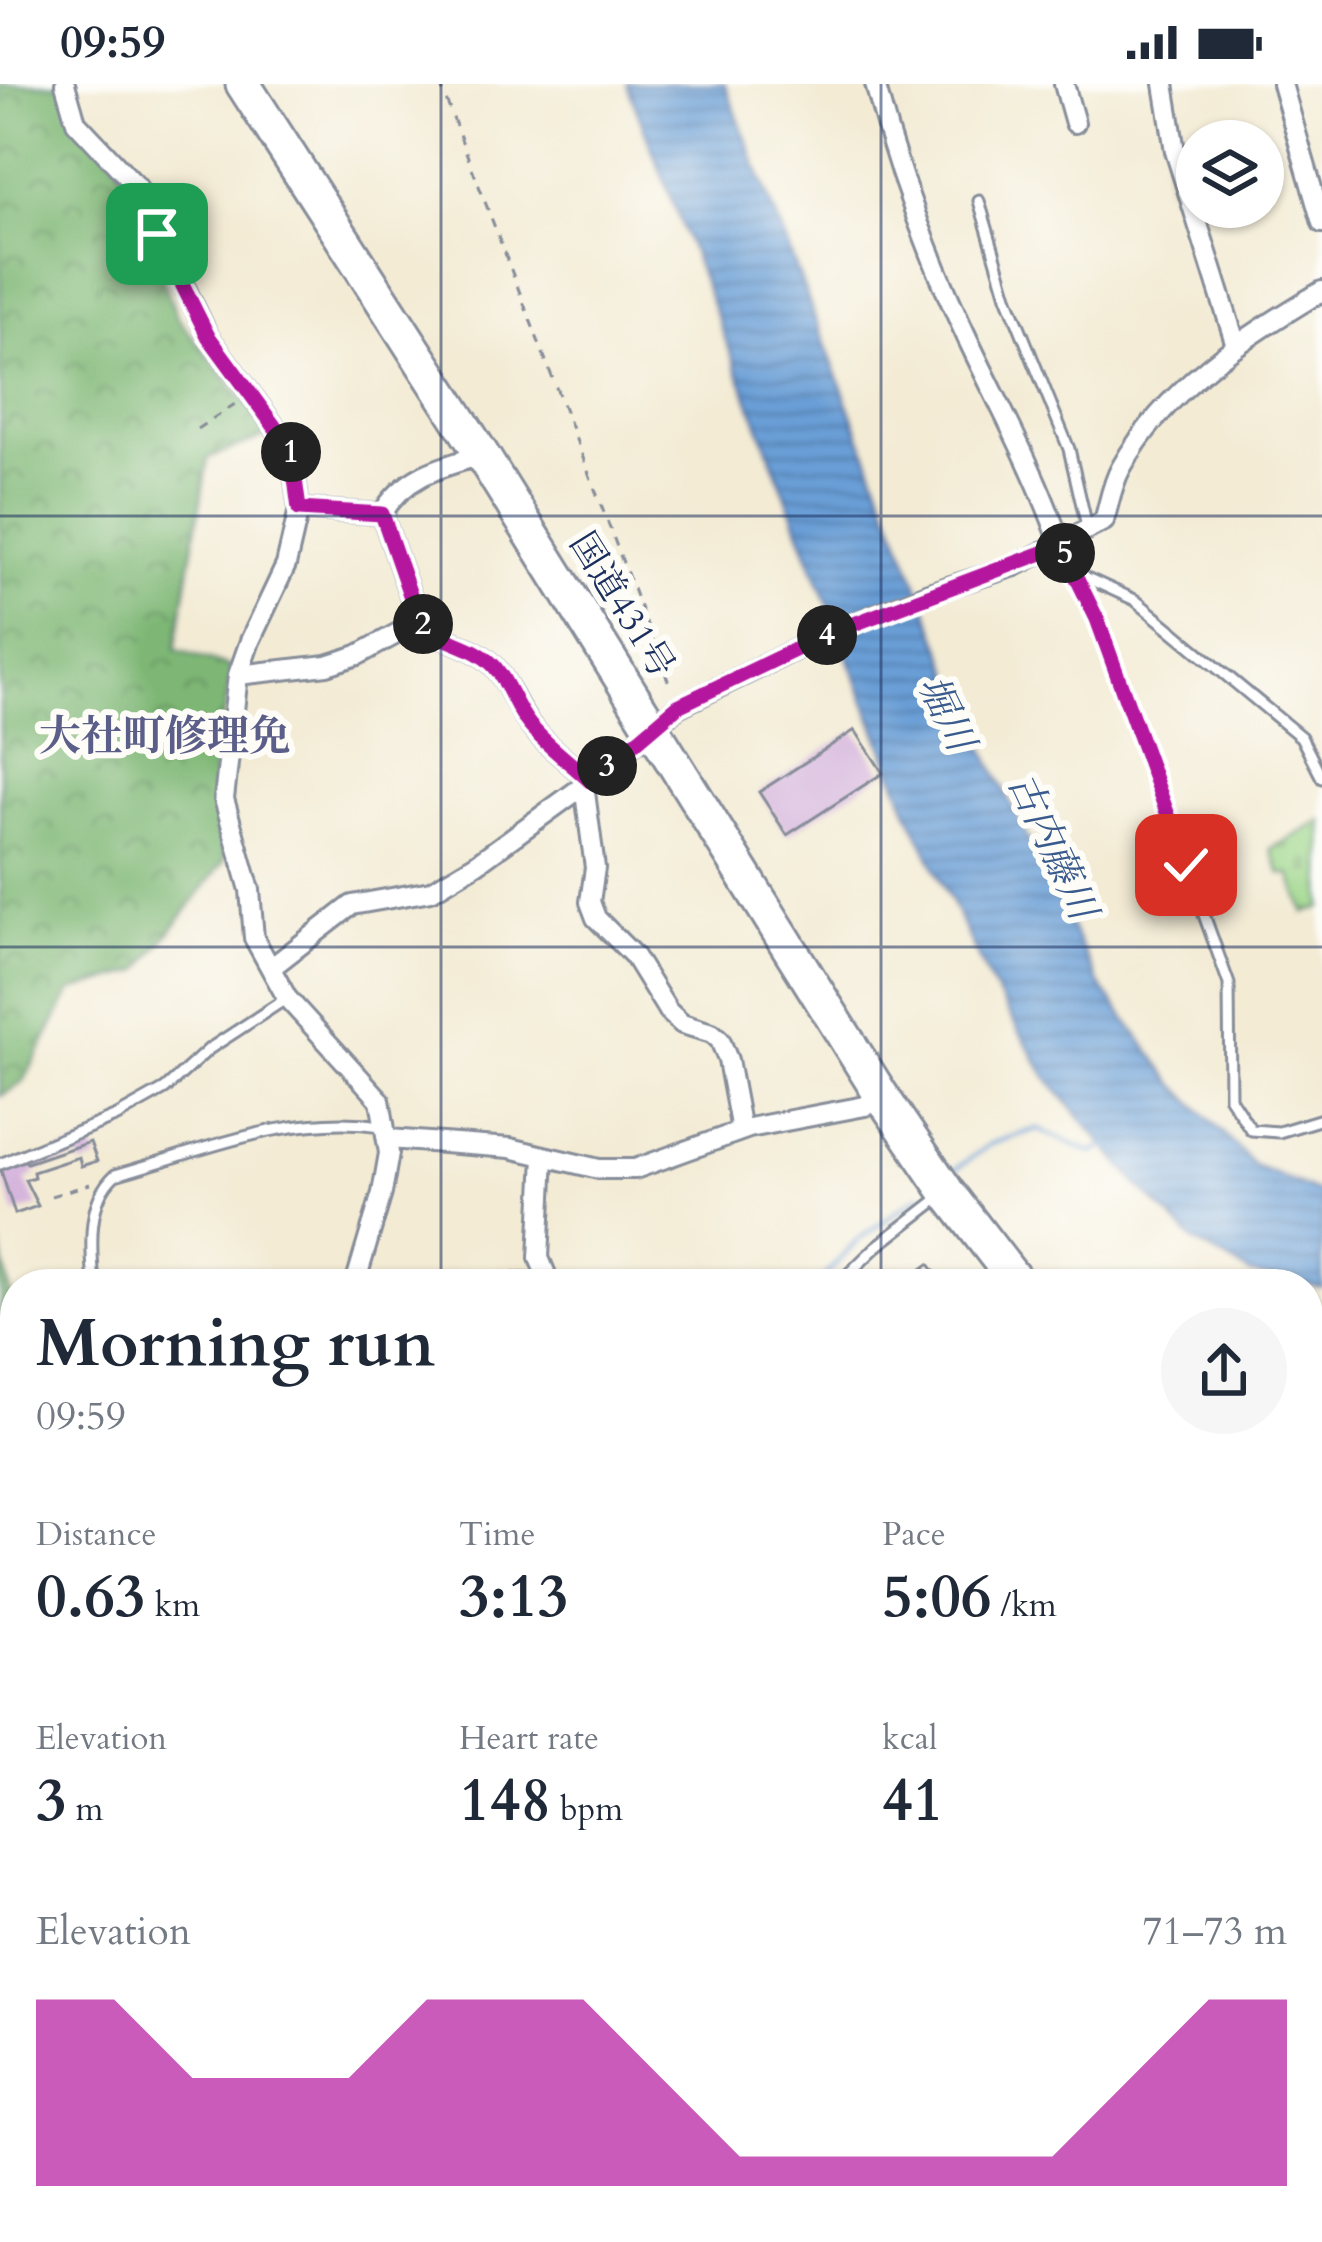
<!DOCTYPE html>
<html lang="en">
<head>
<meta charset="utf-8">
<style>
	:root { --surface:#fff; --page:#f6f6f7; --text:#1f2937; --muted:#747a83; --accent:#b5179e }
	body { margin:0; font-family:Cardo,"Noto Serif JP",serif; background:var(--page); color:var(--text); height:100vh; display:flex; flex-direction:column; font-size:45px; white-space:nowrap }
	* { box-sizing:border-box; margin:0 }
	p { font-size:39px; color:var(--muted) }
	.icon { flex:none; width:66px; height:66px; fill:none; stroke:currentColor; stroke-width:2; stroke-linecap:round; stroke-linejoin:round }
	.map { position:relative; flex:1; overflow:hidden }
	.drawer { position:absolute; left:0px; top:1185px; width:1323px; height:975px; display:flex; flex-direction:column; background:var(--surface); border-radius:48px 48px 0 0; box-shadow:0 3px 9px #0004 }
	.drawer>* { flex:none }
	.tools { position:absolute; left:1176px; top:36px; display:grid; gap:24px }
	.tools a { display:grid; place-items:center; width:108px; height:108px; border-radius:50%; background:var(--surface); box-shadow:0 3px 9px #0004; font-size:60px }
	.pin { position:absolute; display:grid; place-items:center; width:102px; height:102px; color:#fff; margin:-51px; border-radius:24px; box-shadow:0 6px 18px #0006 }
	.km { position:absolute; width:60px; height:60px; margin:-30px; border-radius:50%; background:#222; color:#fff; font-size:33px; line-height:60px; text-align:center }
	.round { display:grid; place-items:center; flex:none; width:126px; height:126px; border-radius:63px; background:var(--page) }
	.headline { display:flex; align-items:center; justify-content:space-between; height:204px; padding:0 36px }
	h1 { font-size:66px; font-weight:600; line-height:90px }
	.stats { display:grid; grid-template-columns:repeat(3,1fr); gap:18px; height:204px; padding:12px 36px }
	.stats div { display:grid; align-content:center }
	.stats b { font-size:60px; font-weight:600 }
	.stats small { font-size:33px; font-weight:400 }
	.stats p { font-size:33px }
	.chart { height:336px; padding:24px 36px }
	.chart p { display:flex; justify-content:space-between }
	.chart svg { width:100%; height:216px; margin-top:12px; fill:var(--accent); opacity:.7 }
	.status { display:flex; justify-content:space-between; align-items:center; height:84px; padding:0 60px; background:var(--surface); direction:ltr }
	.status svg { height:33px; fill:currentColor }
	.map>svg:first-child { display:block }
	.forest { fill:url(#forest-crowns); stroke:#4c736a; stroke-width:3 }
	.cemetery { fill:url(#cemetery-stones); stroke:#5c8274; stroke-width:3 }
	.water { fill:url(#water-rules); stroke:#42669a; stroke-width:3 }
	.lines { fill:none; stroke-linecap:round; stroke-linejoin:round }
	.stream { stroke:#699ed6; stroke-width:4.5 }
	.building { fill:#d6b5dd }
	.lane-casing { stroke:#878d99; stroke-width:15 }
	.street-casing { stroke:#878d99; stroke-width:24 }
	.highway-casing { stroke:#878d99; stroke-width:39 }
	.path { stroke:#878d99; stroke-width:3; stroke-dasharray:9 9; stroke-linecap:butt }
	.lane { stroke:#fff; stroke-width:9 }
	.street { stroke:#fff; stroke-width:18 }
	.highway { stroke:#fff; stroke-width:33 }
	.route-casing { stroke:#fff; stroke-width:24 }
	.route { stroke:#b5179e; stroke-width:15 }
	.grid { fill:none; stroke:#1b2f5e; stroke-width:3; stroke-opacity:0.55 }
	.labels { text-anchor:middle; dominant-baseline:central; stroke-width:12; stroke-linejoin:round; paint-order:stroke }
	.street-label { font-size:36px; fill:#1b2f5e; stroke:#fdfcf7 }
	.water-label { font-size:39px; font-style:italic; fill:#3a5b8e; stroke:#fdfcf7 }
	.quarter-label { font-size:42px; font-weight:bold; fill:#5c5e8a; stroke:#fdfcf7 }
</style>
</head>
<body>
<div class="status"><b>09:59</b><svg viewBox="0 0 49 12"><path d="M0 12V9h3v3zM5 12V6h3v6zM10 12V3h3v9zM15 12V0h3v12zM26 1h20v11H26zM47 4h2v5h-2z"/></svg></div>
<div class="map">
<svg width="1322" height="2158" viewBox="0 0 1322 2158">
	<defs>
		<pattern id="forest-crowns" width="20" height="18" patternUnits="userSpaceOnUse" patternTransform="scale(3)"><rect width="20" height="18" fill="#7eb775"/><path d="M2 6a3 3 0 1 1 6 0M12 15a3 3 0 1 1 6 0" fill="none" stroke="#669563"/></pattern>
		<pattern id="cemetery-stones" width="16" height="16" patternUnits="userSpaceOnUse" patternTransform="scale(3)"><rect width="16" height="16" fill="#9dd689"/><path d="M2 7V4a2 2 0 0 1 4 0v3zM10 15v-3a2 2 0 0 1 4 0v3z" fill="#87b879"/></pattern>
		<pattern id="water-rules" width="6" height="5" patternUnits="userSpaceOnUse" patternTransform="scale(3)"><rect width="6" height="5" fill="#699ed6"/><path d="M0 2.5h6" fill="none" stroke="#5681b1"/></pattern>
	</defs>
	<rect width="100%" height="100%" fill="#fdfcf7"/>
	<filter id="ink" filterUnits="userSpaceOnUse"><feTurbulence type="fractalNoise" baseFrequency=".00833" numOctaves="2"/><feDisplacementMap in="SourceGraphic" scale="24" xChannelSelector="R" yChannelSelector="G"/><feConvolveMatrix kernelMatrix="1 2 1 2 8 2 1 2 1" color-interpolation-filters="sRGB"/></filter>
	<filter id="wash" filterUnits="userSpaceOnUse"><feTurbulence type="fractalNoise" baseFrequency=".004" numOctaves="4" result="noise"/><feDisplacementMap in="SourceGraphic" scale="48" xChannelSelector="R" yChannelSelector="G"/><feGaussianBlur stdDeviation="2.7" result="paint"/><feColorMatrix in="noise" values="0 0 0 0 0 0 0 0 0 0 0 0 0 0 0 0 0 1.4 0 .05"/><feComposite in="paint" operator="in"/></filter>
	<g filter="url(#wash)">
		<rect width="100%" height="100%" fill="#f3ebd4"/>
		<path class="forest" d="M 0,0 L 67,0 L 119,84 L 177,233 L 271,350 L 208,374 L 176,565 L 233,584 L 214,684 L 225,776 L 140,887 L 71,907 L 23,999 L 0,1012 Z
			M 0,1157 L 15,1238 L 15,1355 L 0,1362 Z
			M 0,1443 L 15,1448 L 15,2145 L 234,2145 L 244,2158 L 0,2158 Z"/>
		<path class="cemetery" d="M 1322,737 L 1322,824 L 1305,829 L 1290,790 L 1281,790 L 1271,765 Z"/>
		<path class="water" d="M 627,0 L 725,0 L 968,632 L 1099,900 L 1173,998 L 1255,1082 L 1322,1110 L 1322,1203 L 1252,1190 L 1194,1157 L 1137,1100 L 1047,994 L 990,898 L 908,728 Z"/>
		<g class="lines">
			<path class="stream" d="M 953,1087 L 990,1060 L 1037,1045 L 1093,1069 L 1109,1059
				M 817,1200 L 859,1155 L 920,1111
				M 1308,1255 L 1322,1248
				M 0,1294 L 15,1300
				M 701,2158 L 711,2145"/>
		</g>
		<g id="blocks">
			<path class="building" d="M 855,646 L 883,689 L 787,751 L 759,708 Z
				M 90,1058 L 97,1077 L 81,1082 L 79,1073 L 33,1088 L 34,1093 L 25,1096 L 38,1122 L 15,1130 L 0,1084 L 24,1076 L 27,1079 Z
				M 929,1180 L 943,1200 L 901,1200 Z
				M 1308,1418 L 1322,1438 L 1322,1487 L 1317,1491 L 1308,1479 Z
				M 837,2145 L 900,2145 L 881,2158 L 808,2158 Z"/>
		</g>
	</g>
	<g filter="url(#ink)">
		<use href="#blocks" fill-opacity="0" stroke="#878d99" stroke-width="3"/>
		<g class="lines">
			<g class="lane-casing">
				<path id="lane" d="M 979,117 L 1007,212 L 1069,365 L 1088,447
					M 1061,462 L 1076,489 L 1135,516 L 1301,653 L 1322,694
					M 1076,489 L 1097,535 L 1229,900 L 1230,1014 L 1251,1046 L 1279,1048 L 1322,1035
					M 0,1080 L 117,1032 L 165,1005 L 209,965 L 287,914
					M 94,1200 C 91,1165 86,1117 115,1091 C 203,1067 289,1028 382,1042
					M 838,1200 L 876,1163 L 943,1111
					M 420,2158 L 437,2145"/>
			</g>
			<g class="street-casing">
				<path id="street" d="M 65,0 L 76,38 L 137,103 L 208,252 L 291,365 L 299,425 L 286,481 L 250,557 L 238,591 L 224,715 L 250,806 L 254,854 L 287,914 L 380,1016 L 389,1069 L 382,1109 L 355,1200
					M 875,0 C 898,90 930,176 970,260 C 1002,327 1037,391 1061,462
					M 1064,0 L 1075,39
					M 1164,0 L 1175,67 L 1236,261
					M 1282,0 L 1322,139
					M 482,371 C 441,383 405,391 382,430 L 417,531 C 436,561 471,557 494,582 C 510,600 517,628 534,646 C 550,664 572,680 590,697
					M 299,425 L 382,430
					M 238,591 L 327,581 L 358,571 L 420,537
					M 584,701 L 595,784 L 590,818 L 596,834 L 634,872 L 668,927 L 682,940 L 712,949 L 720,956 L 728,976 L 741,1046
					M 272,883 L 352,821 L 431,807 L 476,780 L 590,697 L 678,623 L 830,549 L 929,509 L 1015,482 L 1104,437 C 1109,420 1112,400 1121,384 C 1166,303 1244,254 1322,207
					M 389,1055 L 510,1064 L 599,1085 L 635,1085 L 749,1044 L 865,1022 L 881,1011
					M 544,1072 L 539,1174 L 550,1200
					M 492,1200 L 549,1198
					M 1308,1315 L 1322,1298
					M 1308,2026 L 1322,2010
					M 488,2145 L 508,2158
					M 1195,2158 L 1206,2145"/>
			</g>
			<g class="highway-casing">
				<path id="highway" d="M 243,0 L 482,371 L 881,1011 L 947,1108 L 1018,1200
					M 1308,1583 L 1322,1602"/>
			</g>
			<path class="path" d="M 440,0 L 671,604
				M 197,345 L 235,320
				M 51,1112 L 90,1100
				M 378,2145 L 382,2158"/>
			<use href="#lane" class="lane"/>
			<use href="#street" class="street"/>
			<use href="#highway" class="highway"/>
		</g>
	</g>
	<g class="lines" filter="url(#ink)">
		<g class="route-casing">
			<path id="route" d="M 157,150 L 208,252 L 291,365 L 299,425 L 382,430 L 417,531 C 436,561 471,557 494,582 C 510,600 516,628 534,646 C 550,664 572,680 590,697 L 678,622 L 830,549 L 1061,462 L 1097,535 L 1186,781"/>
		</g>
		<use href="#route" class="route"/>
	</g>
	<path class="grid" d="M 441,0 L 441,1200M 881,0 L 881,1200M 0,432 L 1322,432M 0,863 L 1322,863M 0,1295 L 15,1295M 1308,1295 L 1322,1295M 0,1726 L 15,1726M 1308,1726 L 1322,1726M 441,2145 L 441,2158M 881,2145 L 881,2158"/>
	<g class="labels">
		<g class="street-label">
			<text transform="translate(622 521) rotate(58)">国道431号</text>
		</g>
		<g class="water-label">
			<text transform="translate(946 629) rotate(64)">堀川</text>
			<text transform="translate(1052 762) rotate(65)">古内藤川</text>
		</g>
		<g class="quarter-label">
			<text x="165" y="652">大社町修理免</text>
		</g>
	</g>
</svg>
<div class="tools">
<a><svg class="icon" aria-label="layers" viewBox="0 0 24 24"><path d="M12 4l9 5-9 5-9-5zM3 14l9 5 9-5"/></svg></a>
</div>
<div class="pin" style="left:157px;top:150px;background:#1e9e55"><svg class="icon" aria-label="arrive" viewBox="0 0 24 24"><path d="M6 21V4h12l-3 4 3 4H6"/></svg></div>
<div class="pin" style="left:1186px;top:781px;background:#d93025"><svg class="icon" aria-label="check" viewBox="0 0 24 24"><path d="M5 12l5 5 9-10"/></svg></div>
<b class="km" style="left:291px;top:368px">1</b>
<b class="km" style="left:423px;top:540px">2</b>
<b class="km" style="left:607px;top:682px">3</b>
<b class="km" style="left:827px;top:551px">4</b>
<b class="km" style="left:1065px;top:469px">5</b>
<section class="drawer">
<div class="headline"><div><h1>Morning run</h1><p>09:59</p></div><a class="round"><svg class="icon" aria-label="share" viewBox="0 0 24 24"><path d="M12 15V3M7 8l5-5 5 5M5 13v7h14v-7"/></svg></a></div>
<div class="stats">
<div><p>Distance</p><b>0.63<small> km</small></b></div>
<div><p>Time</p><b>3:13</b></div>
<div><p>Pace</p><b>5:06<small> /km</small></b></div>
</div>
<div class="stats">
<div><p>Elevation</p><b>3<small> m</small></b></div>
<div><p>Heart rate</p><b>148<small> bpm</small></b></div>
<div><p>kcal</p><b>41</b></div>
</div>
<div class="chart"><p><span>Elevation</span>71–73 m</p>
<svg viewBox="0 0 160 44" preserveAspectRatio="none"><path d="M0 44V6L10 6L20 22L30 22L40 22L50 6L60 6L70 6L80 22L90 38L100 38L110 38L120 38L130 38L140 22L150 6L160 6V44z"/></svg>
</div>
</section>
</div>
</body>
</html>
